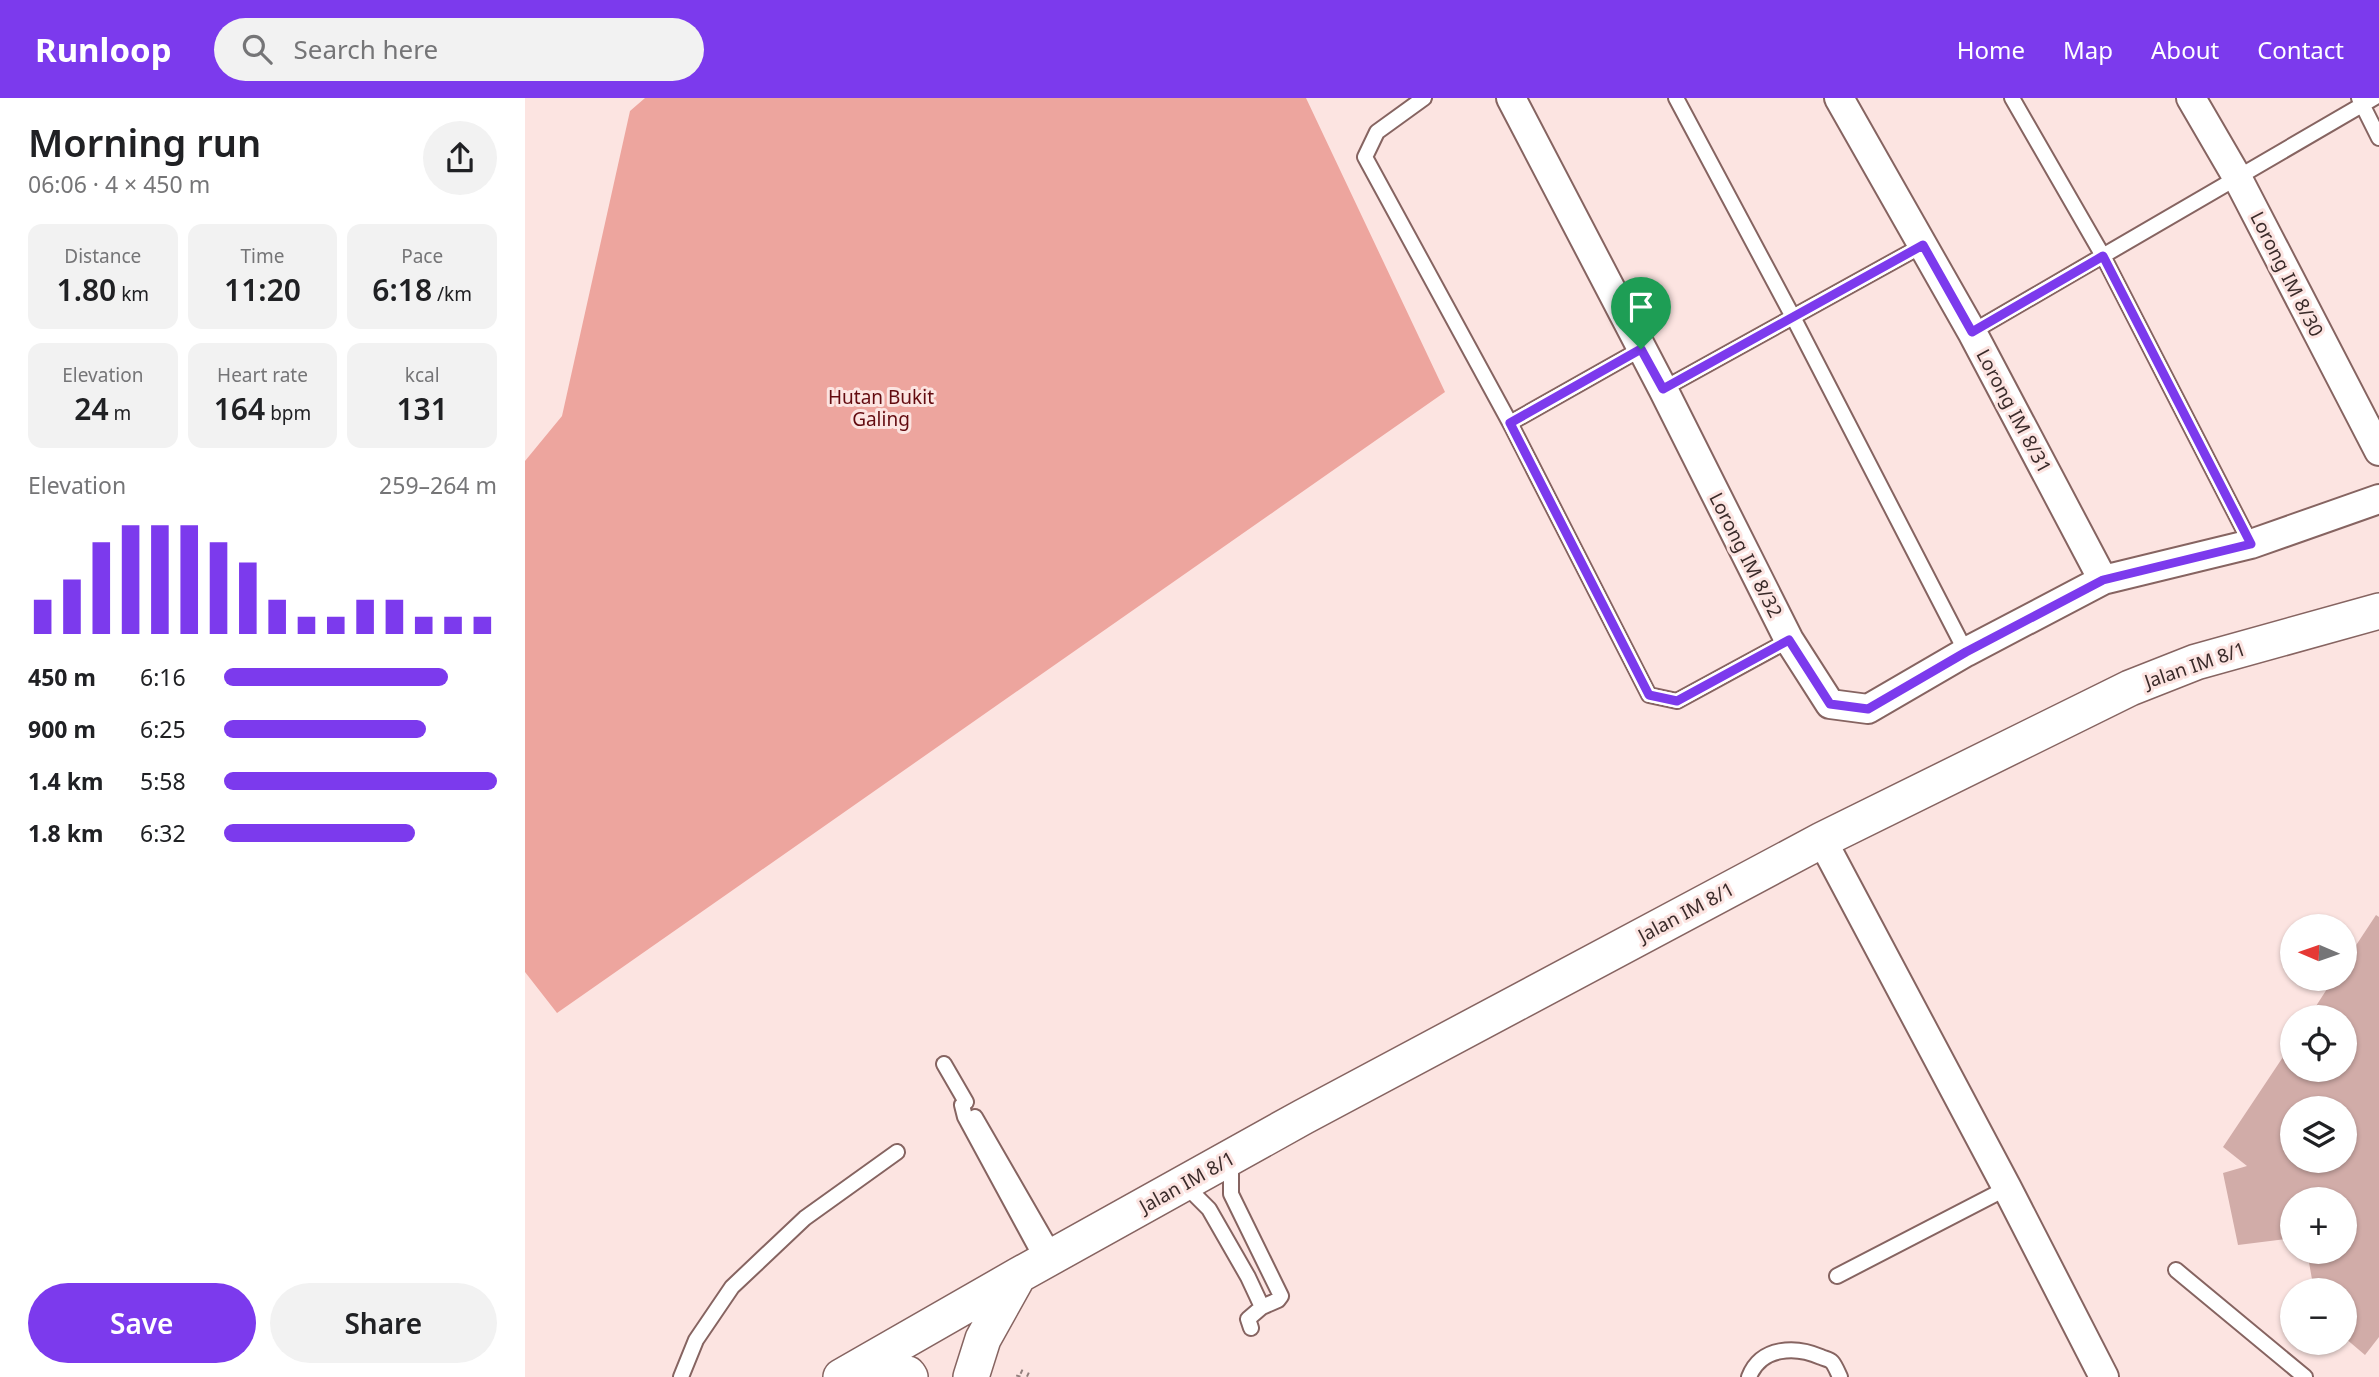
<!DOCTYPE html>
<html lang="en">
<head>
<meta charset="utf-8">
<style>
	:root { --surface:#fff; --page:#f2f2f2; --text:#202124; --muted:#757577; --accent:#7c3aed }
	body { margin:0; font-family:"Noto Sans",sans-serif; background:var(--page); color:var(--text); height:100vh; display:flex; flex-direction:column; font-size:26px; white-space:nowrap }
	* { box-sizing:border-box; margin:0 }
	p { font-size:23px; color:var(--muted) }
	.icon { flex:none; width:38px; height:38px; fill:none; stroke:currentColor; stroke-width:2; stroke-linecap:round; stroke-linejoin:round }
	.map { position:relative; flex:1; overflow:hidden }
	.side { display:flex; flex-direction:column; background:var(--surface); width:525px }
	.side>* { flex:none }
	.needle { width:46px; rotate:272deg }
	.buttons { position:absolute; left:1755px; top:816px; display:grid; gap:14px }
	.buttons a { display:grid; place-items:center; width:77px; height:77px; border-radius:50%; background:var(--surface); box-shadow:0 2px 5px #0004; font-size:35px }
	.pin { position:absolute; display:grid; place-items:center; width:60px; height:60px; color:#fff; margin:-72px -30px; border-radius:50% 50% 50% 0; rotate:-45deg; box-shadow:0 0 7px #0007 }
	.pin .icon { rotate:45deg }
	.round { display:grid; place-items:center; flex:none; width:74px; height:74px; border-radius:37px; background:var(--page) }
	.summary { display:flex; align-items:center; justify-content:space-between; height:119px; padding:0 28px }
	h1 { font-size:38px; font-weight:600; line-height:52px }
	.figures { display:grid; grid-template-columns:repeat(3,1fr); gap:10px; height:119px; padding:7px 28px }
	.figures div { display:grid; align-content:center; border-radius:14px; background:var(--page); text-align:center }
	.figures b { font-size:30px; font-weight:600 }
	.figures small { font-size:19px; font-weight:400 }
	.figures p { font-size:19px }
	.chart { height:196px; padding:14px 28px }
	.chart p { display:flex; justify-content:space-between }
	.chart svg { width:100%; height:126px; margin-top:7px; stroke:var(--accent); stroke-width:6 }
	.cta { display:flex; gap:14px; margin-top:auto; padding:14px 28px }
	.cta a { flex:1; height:80px; border-radius:42px; background:var(--accent); color:#fff; font-size:28px; font-weight:600; line-height:80px; text-align:center }
	.cta a+a { background:var(--page); color:var(--text) }
	ul { padding:0 28px; list-style:none; font-size:23px }
	li { display:grid; grid-template-columns:112px 84px 1fr; align-items:center; height:52px }
	li i { height:18px; border-radius:9px; background:var(--accent) }
	header { display:flex; align-items:center; gap:42px; box-sizing:border-box; height:98px; padding:0 35px; background:var(--accent); color:#fff }
	header strong { font-size:33px }
	nav { display:flex; gap:38px; margin-inline-start:auto; font-size:24px }
	.search { width:490px; height:63px; background:var(--page); display:flex; align-items:center; gap:18px; box-sizing:border-box; padding:0 24px; border-radius:38px; color:var(--muted); font-size:26px }
	main { display:flex; flex:1; min-height:0 }
	.map>svg:first-child { display:block }
	.green { fill:#eda59e }
	.building { fill:#d1aca8; fill-rule:evenodd }
	.lines { fill:none; stroke-linecap:round; stroke-linejoin:round }
	.service-casing { stroke:#866461; stroke-width:18 }
	.minor-casing { stroke:#866461; stroke-width:32 }
	.tertiary-casing { stroke:#866461; stroke-width:38 }
	.path { stroke:#93807e; stroke-width:4.5; stroke-dasharray:2 5; stroke-linecap:butt }
	.service { stroke:#fff; stroke-width:14 }
	.minor { stroke:#fff; stroke-width:28 }
	.tertiary { stroke:#fff; stroke-width:35 }
	.route-casing { stroke:#fff; stroke-width:14 }
	.route { stroke:#7c3aed; stroke-width:9 }
	.labels { text-anchor:middle; dominant-baseline:central; stroke-width:6; stroke-linejoin:round; paint-order:stroke }
	.street-label { font-size:19px; fill:#3a2b2a; stroke:#fce4e1 }
	.park-label { font-size:19px; fill:#630b10; stroke:#fce4e1 }
</style>
</head>
<body>
<header>
<strong>Runloop</strong>
<div class="search"><svg class="icon" aria-label="search" viewBox="0 0 24 24"><circle cx="10" cy="10" r="6"/><path d="M15 15l6 6"/></svg>Search here</div>
<nav><a>Home</a><a>Map</a><a>About</a><a>Contact</a></nav>
</header>
<main>
<section class="side">
<div class="summary"><div><h1>Morning run</h1><p>06:06 · 4 × 450 m</p></div><a class="round"><svg class="icon" aria-label="share" viewBox="0 0 24 24"><path d="M12 15V3M7 8l5-5 5 5M5 13v7h14v-7"/></svg></a></div>
<div class="figures">
<div><p>Distance</p><b>1.80<small> km</small></b></div>
<div><p>Time</p><b>11:20</b></div>
<div><p>Pace</p><b>6:18<small> /km</small></b></div>
</div>
<div class="figures">
<div><p>Elevation</p><b>24<small> m</small></b></div>
<div><p>Heart rate</p><b>164<small> bpm</small></b></div>
<div><p>kcal</p><b>131</b></div>
</div>
<div class="chart"><p><span>Elevation</span>259–264 m</p>
<svg viewBox="0 0 160 44" preserveAspectRatio="none"><path d="M5 44V32M15 44V25M25 44V12M35 44V6M45 44V6M55 44V6M65 44V12M75 44V19M85 44V32M95 44V38M105 44V38M115 44V32M125 44V32M135 44V38M145 44V38M155 44V38"/></svg>
</div>
<ul>
<li><b>450 m</b>6:16<i style="width:82%"></i></li>
<li><b>900 m</b>6:25<i style="width:74%"></i></li>
<li><b>1.4 km</b>5:58<i style="width:100%"></i></li>
<li><b>1.8 km</b>6:32<i style="width:70%"></i></li>
</ul>
<div class="cta"><a>Save</a><a>Share</a></div>
</section>
<div class="map">
<svg width="1854" height="1279" viewBox="0 0 1854 1279">
	<rect width="100%" height="100%" fill="#fce4e1"/>
	<path class="green" d="M 120,0 L 781,0 L 920,294 L 32,915 L 0,874 L 0,363 L 37,318 L 105,13 Z"/>
	<path class="building" d="M 1851,817 L 1854,819 L 1854,1239 L 1840,1257 L 1820,1240 L 1820,1192 L 1796,1192 L 1788,1187 L 1782,1153 L 1820,1153 L 1820,1101 L 1768,1101 L 1768,1140 L 1713,1147 L 1698,1075 L 1722,1068 L 1698,1049 L 1768,944 L 1768,971 L 1820,971 L 1820,919 L 1784,919 L 1809,880 L 1820,880 L 1820,864 ZM 1768,1010 L 1820,1010 L 1820,1062 L 1768,1062 Z"/>
	<g class="lines">
		<g class="service-casing">
			<path id="service" d="M 899,0 L 852,34 L 840,59 L 985,325 L 1124,597 L 1152,603 L 1264,542
				M 1151,0 L 1268,219 L 1441,554
				M 1487,0 L 1578,158 L 1726,446
				M 1834,0 L 1854,40
				M 1447,234 L 1849,0
				M 1138,291 L 1398,147
				M 985,325 L 1116,251
				M 419,966 L 441,1004 L 437,1007 L 440,1019 L 518,1163
				M 450,1019 L 529,1156
				M 706,1062 L 706,1096 L 756,1198 L 753,1202 L 737,1209 L 723,1221 L 726,1230
				M 660,1087 L 684,1111 L 723,1179 L 737,1209
				M 1651,1172 L 1780,1279
				M 1312,1178 L 1482,1090
				M 156,1279 L 171,1242 L 207,1189 L 280,1120 L 372,1054
				M 1224,1279 C 1236,1248 1271,1248 1296,1259 C 1300,1261 1304,1261 1307,1264 C 1310,1267 1313,1275 1315,1279"/>
		</g>
		<g class="minor-casing">
			<path id="minor" d="M 986,0 L 1138,291 L 1264,542 L 1305,606 L 1343,611 L 1441,554 L 1578,482 L 1726,446 L 1854,401
				M 1314,0 L 1447,234 L 1578,482
				M 1666,0 L 1712,79 L 1854,353
				M 1297,742 L 1482,1090 L 1579,1279"/>
		</g>
		<g class="tertiary-casing">
			<path id="tertiary" d="M 316,1279 L 494,1177 L 778,1019 L 1297,742 L 1605,590 L 1671,564 L 1854,513
				M 326,1279 L 367,1274 L 383,1276 L 385,1279
				M 446,1279 L 458,1241 L 492,1180"/>
		</g>
		<path class="path" d="M 493,1279 L 495,1273 L 508,1279"/>
		<use href="#service" class="service"/>
		<use href="#minor" class="minor"/>
		<use href="#tertiary" class="tertiary"/>
	</g>
	<g class="lines">
		<g class="route-casing">
			<path id="route" d="M 1398,147 L 1447,234 L 1578,158 L 1726,446 L 1578,482 L 1441,554 L 1343,611 L 1305,606 L 1264,542 L 1152,603 L 1124,597 L 985,325 L 1116,251 L 1138,291 Z"/>
		</g>
		<use href="#route" class="route"/>
	</g>
	<g class="labels">
		<g class="street-label">
			<text transform="translate(1762 176) rotate(63)">Lorong IM 8/30</text>
			<text transform="translate(1489 313) rotate(62)">Lorong IM 8/31</text>
			<text transform="translate(1221 457) rotate(63)">Lorong IM 8/32</text>
			<text transform="translate(1670 567) rotate(-19)">Jalan IM 8/1</text>
			<text transform="translate(1161 814) rotate(-28)">Jalan IM 8/1</text>
			<text transform="translate(662 1084) rotate(-29)">Jalan IM 8/1</text>
		</g>
		<g class="park-label">
			<text x="356" y="299">Hutan Bukit<tspan x="356" dy="22">Galing</tspan></text>
		</g>
	</g>
</svg>
<div class="buttons">
<a><svg class="needle" viewBox="-14 -14 28 28"><path d="M0-13l5 13h-10z" fill="#e53935"/><path d="M0 13l5-13h-10z" fill="#757577"/></svg></a>
<a><svg class="icon" aria-label="locate" viewBox="0 0 24 24"><circle cx="12" cy="12" r="6"/><path d="M12 2v4M12 18v4M2 12h4M18 12h4"/></svg></a>
<a><svg class="icon" aria-label="layers" viewBox="0 0 24 24"><path d="M12 4l9 5-9 5-9-5zM3 14l9 5 9-5"/></svg></a>
<a>+</a>
<a>−</a>
</div>
<div class="pin" style="left:1116px;top:251px;background:#1e9e55"><svg class="icon" aria-label="arrive" viewBox="0 0 24 24"><path d="M6 21V4h12l-3 4 3 4H6"/></svg></div>
</div>
</main>
</body>
</html>
